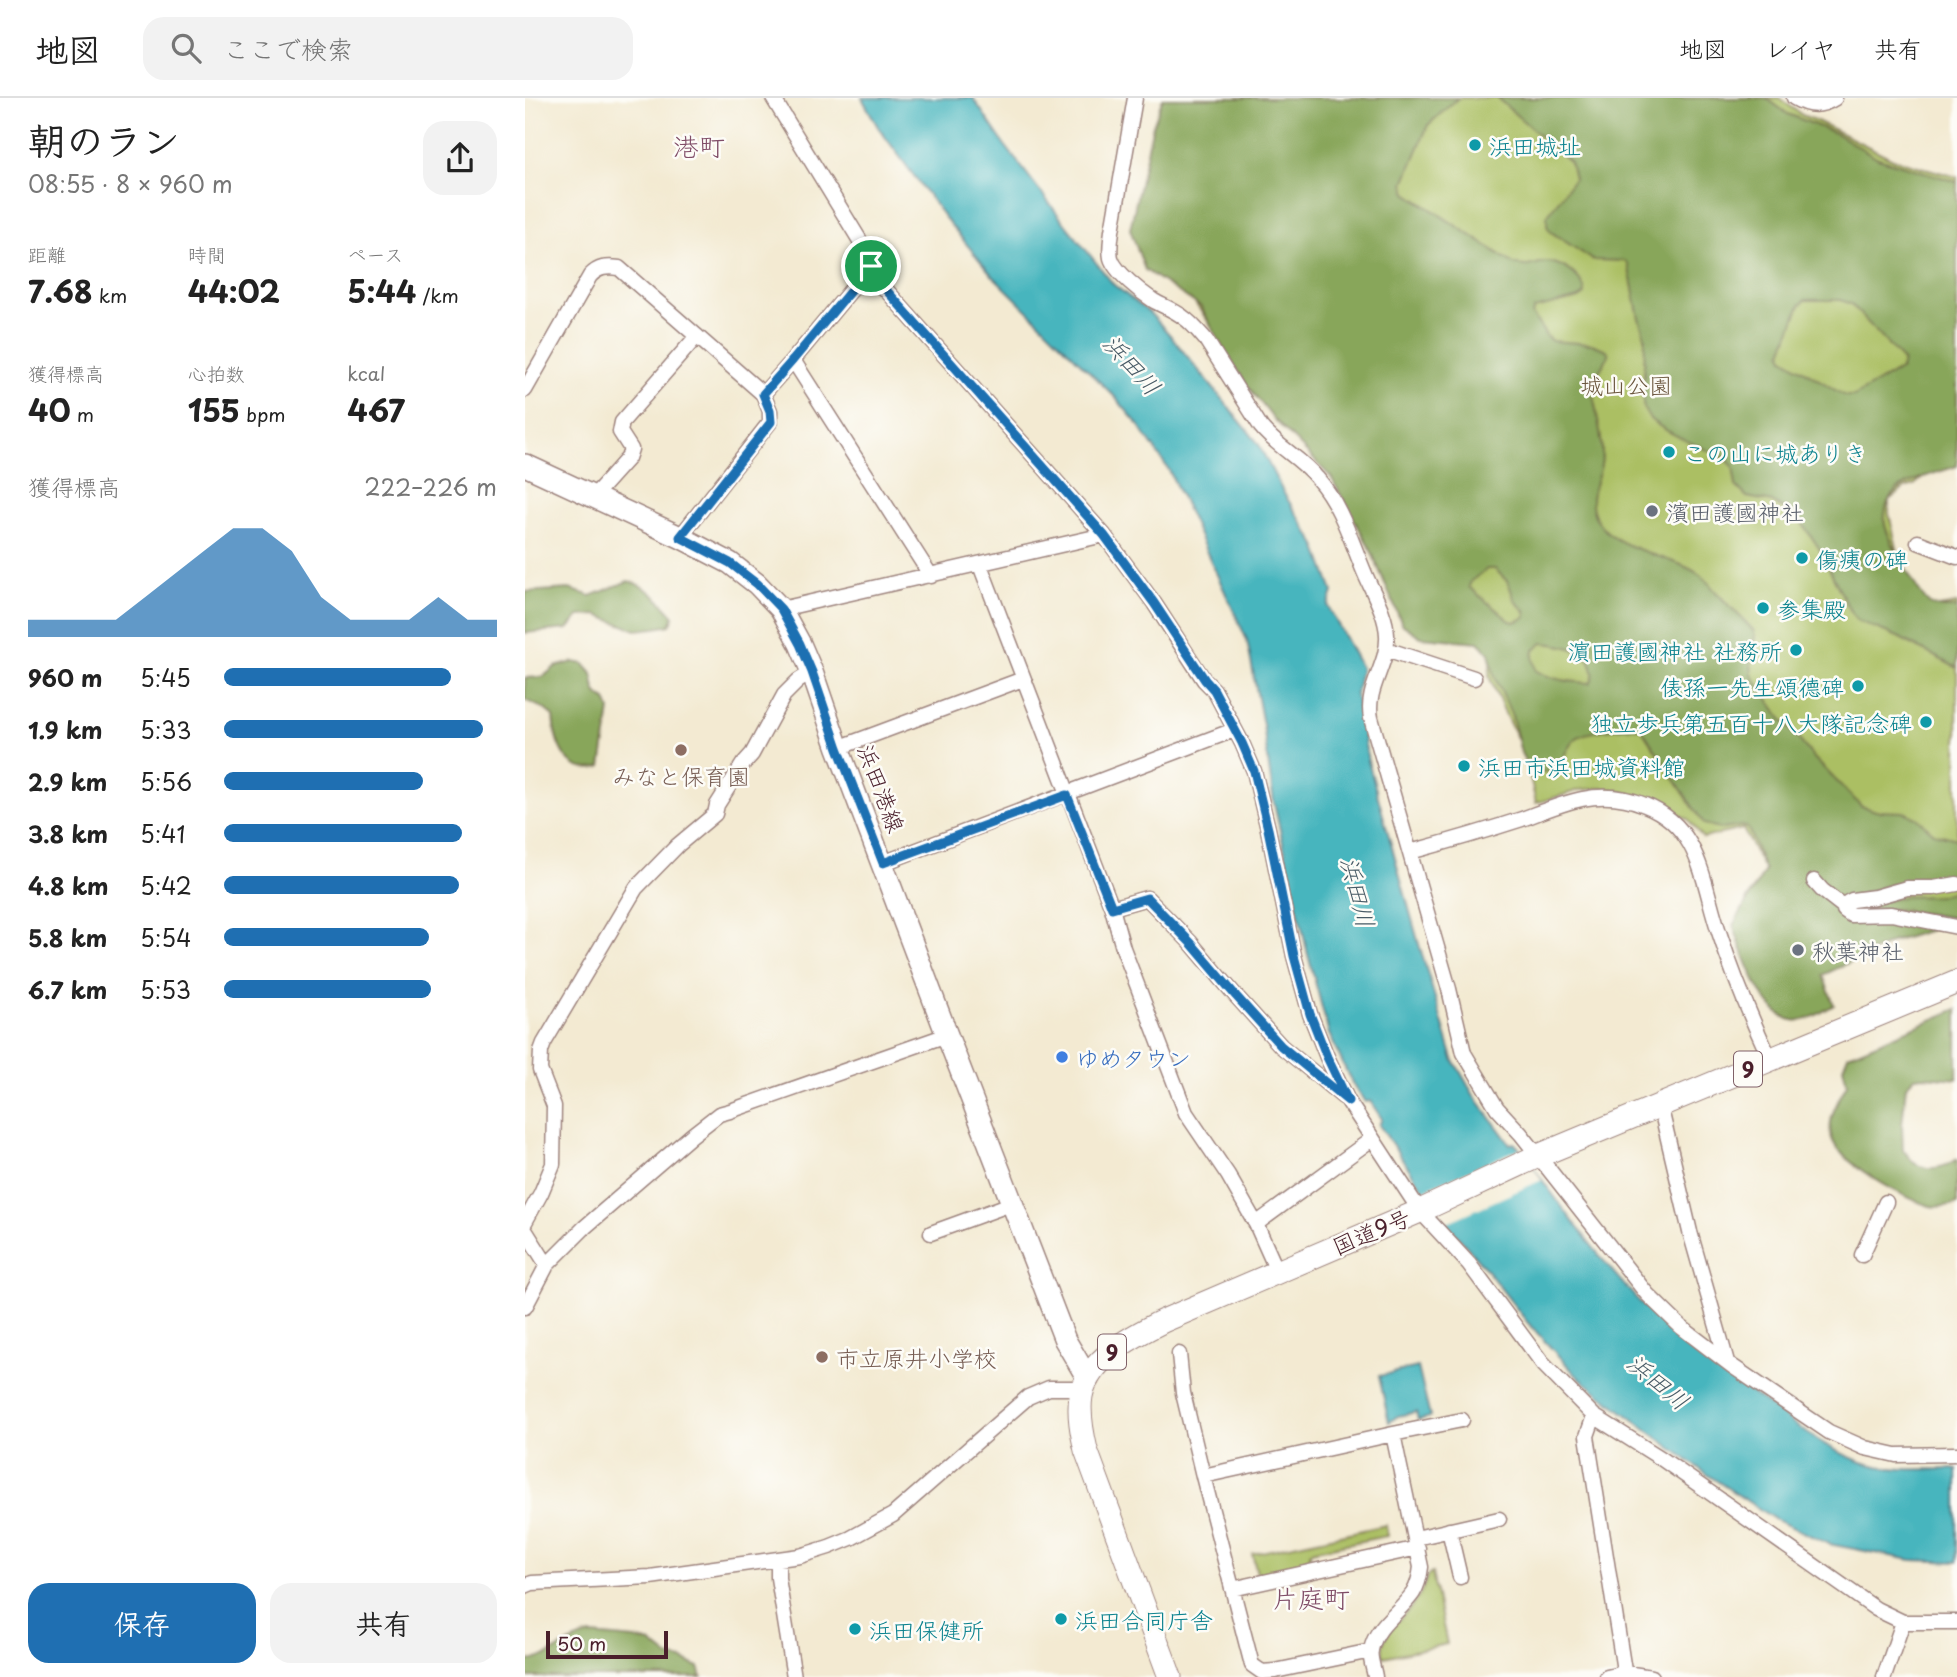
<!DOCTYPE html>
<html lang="ja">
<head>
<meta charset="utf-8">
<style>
	:root { --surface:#fff; --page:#f2f2f2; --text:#222; --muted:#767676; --line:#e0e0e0; --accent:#1f6fb2 }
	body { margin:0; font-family:"Playpen Sans","Klee One",sans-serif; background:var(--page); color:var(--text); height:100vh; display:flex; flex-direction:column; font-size:26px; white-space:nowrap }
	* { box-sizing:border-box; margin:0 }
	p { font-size:23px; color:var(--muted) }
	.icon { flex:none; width:38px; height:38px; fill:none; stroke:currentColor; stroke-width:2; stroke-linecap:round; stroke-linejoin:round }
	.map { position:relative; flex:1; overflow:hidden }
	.details { display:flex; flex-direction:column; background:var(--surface); width:525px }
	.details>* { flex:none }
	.scale { position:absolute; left:21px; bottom:18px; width:122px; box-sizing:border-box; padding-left:7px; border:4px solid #4a1f2b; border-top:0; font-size:19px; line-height:24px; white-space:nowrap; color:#4a1f2b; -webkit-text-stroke:5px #fdfcf7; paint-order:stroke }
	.pin { position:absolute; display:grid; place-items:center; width:60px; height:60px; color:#fff; margin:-30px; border:4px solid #fff; border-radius:50%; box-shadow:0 2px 7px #0007 }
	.round { display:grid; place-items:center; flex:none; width:74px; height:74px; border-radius:21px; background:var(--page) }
	.summary { display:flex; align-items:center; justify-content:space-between; height:119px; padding:0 28px }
	h1 { font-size:38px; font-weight:700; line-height:52px }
	.metrics { display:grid; grid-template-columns:repeat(3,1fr); gap:10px; height:119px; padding:7px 28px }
	.metrics div { display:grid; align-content:center }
	.metrics b { font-size:30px; font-weight:700 }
	.metrics small { font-size:19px; font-weight:400 }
	.metrics p { font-size:19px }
	.chart { height:196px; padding:14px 28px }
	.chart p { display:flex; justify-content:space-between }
	.chart svg { width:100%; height:126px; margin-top:7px; fill:var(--accent); opacity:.7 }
	.action { display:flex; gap:14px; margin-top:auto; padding:14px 28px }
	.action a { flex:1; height:80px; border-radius:21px; background:var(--accent); color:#fff; font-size:28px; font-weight:700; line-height:80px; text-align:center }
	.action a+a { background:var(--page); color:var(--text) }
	ul { padding:0 28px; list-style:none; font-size:23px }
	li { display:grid; grid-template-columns:112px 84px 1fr; align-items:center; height:52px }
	li i { height:18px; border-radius:9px; background:var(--accent) }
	header { display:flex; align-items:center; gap:42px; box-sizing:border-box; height:98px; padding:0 35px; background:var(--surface); border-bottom:2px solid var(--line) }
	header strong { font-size:33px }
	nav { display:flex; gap:38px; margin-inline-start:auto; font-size:24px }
	.search { width:490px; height:63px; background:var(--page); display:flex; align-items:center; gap:18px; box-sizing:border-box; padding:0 24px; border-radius:21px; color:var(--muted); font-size:26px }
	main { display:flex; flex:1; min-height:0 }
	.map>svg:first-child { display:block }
	.green { fill:#abbf64; stroke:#7a6f48; stroke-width:2 }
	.forest { fill:#88a65a; stroke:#696242; stroke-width:2; fill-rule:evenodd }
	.water { fill:#46b5be; stroke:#486a74; stroke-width:2 }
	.pier { fill:#f3ead2 }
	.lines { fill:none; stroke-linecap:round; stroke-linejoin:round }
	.minor-casing { stroke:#9e847e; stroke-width:17 }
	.primary-casing { stroke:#9e847e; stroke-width:24 }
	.trunk-casing { stroke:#9e847e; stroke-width:25 }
	.minor { stroke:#fff; stroke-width:14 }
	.primary { stroke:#fff; stroke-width:21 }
	.trunk { stroke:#fff; stroke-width:23 }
	.route-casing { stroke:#fff; stroke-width:14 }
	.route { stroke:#1f6fb2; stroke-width:9 }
	.culture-dot { fill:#0f9aa8; stroke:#fdfcf7; stroke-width:2.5 }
	.worship-dot { fill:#6b7280; stroke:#fdfcf7; stroke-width:2.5 }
	.education-dot { fill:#8d6e63; stroke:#fdfcf7; stroke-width:2.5 }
	.shop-dot { fill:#3f7fe0; stroke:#fdfcf7; stroke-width:2.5 }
	.labels { text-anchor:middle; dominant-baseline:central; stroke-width:5; stroke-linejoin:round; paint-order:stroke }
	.shield { fill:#fdfcf7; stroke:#806168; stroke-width:2 }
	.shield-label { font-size:21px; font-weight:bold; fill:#4a1f2b }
	.culture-label { font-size:23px; fill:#0d838f; stroke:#fdfcf7; text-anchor:start }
	.park-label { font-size:23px; fill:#6c573f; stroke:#fdfcf7 }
	.worship-label { font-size:23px; fill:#5b616d; stroke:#fdfcf7; text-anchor:start }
	.education-label { font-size:23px; fill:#785e54; stroke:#fdfcf7 }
	.street-label { font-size:23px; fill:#4a1f2b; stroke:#fdfcf7 }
	.shop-label { font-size:23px; fill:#366cbe; stroke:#fdfcf7; text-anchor:start }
	.water-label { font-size:24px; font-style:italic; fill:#485b66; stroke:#fdfcf7 }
	.quarter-label { font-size:26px; fill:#814e68; stroke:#fdfcf7 }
</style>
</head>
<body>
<header>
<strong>地図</strong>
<div class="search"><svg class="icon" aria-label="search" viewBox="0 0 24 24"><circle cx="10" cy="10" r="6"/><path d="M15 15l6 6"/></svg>ここで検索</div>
<nav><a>地図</a><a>レイヤ</a><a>共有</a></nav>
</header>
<main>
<section class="details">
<div class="summary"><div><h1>朝のラン</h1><p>08:55 · 8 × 960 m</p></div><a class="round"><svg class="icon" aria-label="share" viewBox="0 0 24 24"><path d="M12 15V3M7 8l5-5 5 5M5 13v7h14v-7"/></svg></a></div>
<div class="metrics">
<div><p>距離</p><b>7.68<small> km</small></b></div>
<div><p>時間</p><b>44:02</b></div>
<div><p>ペース</p><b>5:44<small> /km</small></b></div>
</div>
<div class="metrics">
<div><p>獲得標高</p><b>40<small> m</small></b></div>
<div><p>心拍数</p><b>155<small> bpm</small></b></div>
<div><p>kcal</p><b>467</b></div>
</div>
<div class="chart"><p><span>獲得標高</span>222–226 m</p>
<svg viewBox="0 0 160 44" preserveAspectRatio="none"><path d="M0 44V38L10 38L20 38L30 38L40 30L50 22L60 14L70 6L80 6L90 14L100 30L110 38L120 38L130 38L140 30L150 38L160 38V44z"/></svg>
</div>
<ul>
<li><b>960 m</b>5:45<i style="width:83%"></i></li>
<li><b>1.9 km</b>5:33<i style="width:95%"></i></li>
<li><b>2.9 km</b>5:56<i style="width:73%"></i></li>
<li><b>3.8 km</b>5:41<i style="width:87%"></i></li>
<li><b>4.8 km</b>5:42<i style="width:86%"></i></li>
<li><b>5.8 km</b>5:54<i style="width:75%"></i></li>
<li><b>6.7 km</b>5:53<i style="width:76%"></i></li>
</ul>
<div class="action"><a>保存</a><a>共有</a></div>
</section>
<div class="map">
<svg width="1432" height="1579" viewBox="0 0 1432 1579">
	<rect width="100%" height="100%" fill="#fdfcf7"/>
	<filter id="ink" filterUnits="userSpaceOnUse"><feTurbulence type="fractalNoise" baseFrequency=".0143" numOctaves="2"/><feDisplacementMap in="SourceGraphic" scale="14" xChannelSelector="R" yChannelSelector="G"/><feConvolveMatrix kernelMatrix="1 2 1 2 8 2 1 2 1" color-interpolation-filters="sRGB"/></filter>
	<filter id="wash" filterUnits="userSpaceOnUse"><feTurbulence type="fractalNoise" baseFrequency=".00686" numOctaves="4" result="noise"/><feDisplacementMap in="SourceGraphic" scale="28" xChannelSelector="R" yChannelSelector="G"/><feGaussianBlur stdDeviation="1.57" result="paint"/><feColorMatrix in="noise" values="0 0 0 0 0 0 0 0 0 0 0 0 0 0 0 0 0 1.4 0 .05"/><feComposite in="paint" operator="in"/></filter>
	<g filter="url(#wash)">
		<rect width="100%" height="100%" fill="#f3ead2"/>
		<path class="green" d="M 644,0 L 1254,0 L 1277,17 L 1290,22 L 1368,61 L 1432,79 L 1432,352 L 1389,387 L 1380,390 L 1364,402 L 1364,416 L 1374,459 L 1392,494 L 1403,511 L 1432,506 L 1432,821 L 1407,817 L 1221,803 L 1240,773 L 1218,731 L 1178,740 L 1163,721 L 1111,697 L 1079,690 L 1055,692 L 1011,705 L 999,654 L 981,618 L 964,578 L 969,539 L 812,377 L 698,244 L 664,197 Z
			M 861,1427 L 862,1438 L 786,1453 L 785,1455 L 786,1467 L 733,1479 L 727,1456 Z
			M 907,1475 L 922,1546 L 858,1559 C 854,1535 874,1524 887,1508 C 895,1498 899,1489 902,1478 Z"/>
		<path class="forest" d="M 638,0 L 933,0 L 903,27 L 879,85 L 882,95 L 989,166 C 993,167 997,168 1001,168 C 1008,168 1016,163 1023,164 C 1039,166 1060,180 1060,196 L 1054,200 L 1009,211 L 1007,216 L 1022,239 L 1027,243 L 1067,246 L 1082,252 L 1084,257 L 1068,284 L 1067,289 C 1070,312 1078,336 1077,359 C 1077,376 1063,394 1068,412 C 1079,453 1145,455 1175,477 C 1182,482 1188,491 1194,497 C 1205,509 1217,520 1228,532 L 1230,538 L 1226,563 L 1227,577 L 1254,617 L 1288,659 L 1336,708 L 1351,713 L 1379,714 L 1392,720 L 1409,735 L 1432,741 L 1432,779 L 1415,784 L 1366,786 L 1321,801 L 1315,810 L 1415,829 L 1367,844 L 1298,877 L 1309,907 C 1300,912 1289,920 1279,922 C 1240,931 1218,854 1208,827 L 1240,773 L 1223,730 L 1216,728 L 1198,731 L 1179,726 L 1116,630 C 1104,628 1066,633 1055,638 C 1044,643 1038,661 1033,671 L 1014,675 L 1004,671 L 996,655 L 987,618 L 970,579 L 964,555 L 953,544 L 896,539 L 877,526 L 845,450 L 806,379 L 747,319 L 722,287 L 695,245 L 676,209 L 620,172 L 605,131 L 628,27 ZM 962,471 L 970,471 L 983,484 L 990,503 L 1000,513 L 1001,519 L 991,524 L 985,523 L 944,489 L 946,483 ZM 1018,545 C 1035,547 1063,550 1067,569 C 1069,576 1069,579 1065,585 C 1046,584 1028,582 1011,573 L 1008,561 L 1009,552 Z
			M 972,0 L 1241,0 L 1263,16 L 1310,35 L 1353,60 L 1432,84 L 1432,368 C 1415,374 1379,383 1368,396 C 1362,403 1358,418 1360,427 C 1363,440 1395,500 1405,506 C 1413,511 1423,510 1432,510 L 1432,570 L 1373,539 L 1333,523 L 1326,515 L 1294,450 L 1275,422 L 1247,404 L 1222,399 L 1211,388 L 1208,368 L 1201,361 C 1181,351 1140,335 1125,321 C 1121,316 1119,312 1118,306 L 1120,239 L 1114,220 L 1103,166 L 1100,163 L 1068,162 L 1026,134 L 1022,128 L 1022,118 L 1049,81 L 1045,64 ZM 1281,202 L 1316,202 L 1326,206 L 1378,263 L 1376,271 L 1329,298 L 1320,298 L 1259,260 L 1257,254 L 1275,207 Z
			M 103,483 C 123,488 136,503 149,518 L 145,527 L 130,530 L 111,532 L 72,517 L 54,518 L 43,531 L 0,535 L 0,494 L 44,491 L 66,498 Z
			M 48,564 L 59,566 C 60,568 66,574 67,576 C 71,589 66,594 81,602 L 85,612 L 76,669 C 41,679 30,646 28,618 L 18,610 L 0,602 L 0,580 L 18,579 L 30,569 Z
			M 1432,792 L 1432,820 L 1371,811 L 1330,811 L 1376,799 L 1413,798 Z
			M 1432,911 L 1432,981 L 1399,978 L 1390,979 L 1381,988 L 1377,1027 L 1378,1052 C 1382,1056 1386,1063 1391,1066 C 1404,1074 1421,1069 1432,1061 L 1432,1106 C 1424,1107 1413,1110 1405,1108 C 1380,1101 1310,1063 1306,1037 C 1303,1018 1314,1001 1322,986 L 1318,969 L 1323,957 Z
			M 67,1537 L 110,1541 L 126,1545 L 144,1559 L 158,1562 L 174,1569 L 177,1579 L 0,1579 L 0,1562 C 18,1566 45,1539 67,1537 Z"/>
		<path class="water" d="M 337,0 L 448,0 L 479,46 L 541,127 L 589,187 L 624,214 L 644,236 L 733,345 L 758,394 L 791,447 L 808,494 L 803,508 L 836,570 L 831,597 L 843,663 L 893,843 L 928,961 L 948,996 L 985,1046 L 989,1045 L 993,1049 C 1043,1117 1092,1188 1156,1244 C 1182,1266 1211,1284 1238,1303 C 1269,1326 1300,1351 1337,1364 C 1366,1374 1401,1371 1432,1371 L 1432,1464 L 1386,1462 L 1304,1446 L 1251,1422 L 1183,1377 L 1090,1308 L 1052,1278 L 1003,1225 L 956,1165 L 921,1125 L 854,1027 L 857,1021 L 845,1003 L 840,1004 L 827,985 L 804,936 L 783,857 L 749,705 L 738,627 L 722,542 L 644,372 L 612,325 L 590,299 L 467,177 L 420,120 L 353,29 Z
			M 893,1269 L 905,1319 L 893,1322 L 891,1314 L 873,1318 L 864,1324 L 854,1278 Z"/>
		<path class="pier" d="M 994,1051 L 1017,1082 L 921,1125 L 899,1092 Z"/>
	</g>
	<g filter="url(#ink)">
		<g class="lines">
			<g class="minor-casing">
				<path id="minor" d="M 248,0 L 334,141 L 354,184 L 579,437 L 629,505 L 679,582 L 689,592 L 717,645 L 729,673 L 743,731 L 769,858 L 785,916 L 802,959 L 823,1003 L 895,1113 L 944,1166 L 1018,1266 L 1069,1318 L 1137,1361 L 1351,1511 L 1378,1524 L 1432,1524
					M 610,0 L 587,133 C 586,142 584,151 586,160 C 590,174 617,195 629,203 C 638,208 649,212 658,219 C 667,225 674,234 681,242 L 736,329 C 752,349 776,360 792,380 C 816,407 826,443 840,476 C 848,495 861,516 862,537 C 864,566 840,590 846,620 L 924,891 L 939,955 L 972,1010 L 996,1036 L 1122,1196 L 1156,1229 L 1207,1268 L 1304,1334 L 1340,1350 L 1371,1357 L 1432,1356
					M 1269,0 C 1284,9 1296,9 1310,0
					M 268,262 L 406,478
					M 0,292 L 65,178 C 73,169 82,168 94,170 L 238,296 L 245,313 L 245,324 L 155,439
					M 238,296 L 268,262 L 346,168
					M 68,399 L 103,360 L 106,351 L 95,334 L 97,324 L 172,238
					M 1393,444 L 1432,459
					M 455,467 L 587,810 L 598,850 L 661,1015 L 703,1077 L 731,1126 L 752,1173
					M 256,511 L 579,437
					M 862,553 L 867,553 L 949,580
					M 313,650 L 498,581
					M 885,754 C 922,744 960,733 997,721 C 1016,714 1037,705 1057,701 C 1078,697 1101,699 1120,707 C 1176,729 1177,784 1194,834 C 1208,877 1226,920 1245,961
					M 358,765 L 709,632
					M 1289,783 L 1297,792 L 1319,809
					M 1432,786 L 1409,790 L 1382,790 L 1350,799 L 1327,802 L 1323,804 L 1319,809 L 1319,812 L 1326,817 L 1366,816 L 1432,829
					M 587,810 L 622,800 L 666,845 L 711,898 L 756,948 L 818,999
					M 1135,1007 L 1165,1134 L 1202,1264
					M 0,1124 L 16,1095 L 28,1066 L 29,1008 L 15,972 L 16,953 L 19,945 L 111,790 L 153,747 L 190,716 L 192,707 L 218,666 L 227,656 L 259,597 L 273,583 L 287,574
					M 731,1126 L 847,1041
					M 0,1132 L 22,1167
					M 406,1135 L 486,1106
					M 1337,1157 L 1361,1104
					M 0,1209 L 22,1167 L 60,1129 L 167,1037 L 194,1016 L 205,1013 L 422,937
					M 654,1256 L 658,1295 L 678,1378
					M 1069,1318 L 1062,1338 L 1100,1579
					M 868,1336 L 937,1322
					M 924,1432 L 935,1479
					M 891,1440 L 974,1421
					M 253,1461 L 253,1480 L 269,1579
					M 0,1488 L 7,1485 L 125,1479 L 275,1458 L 304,1449 L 326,1440 L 368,1417 L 503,1299 L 524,1290 L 559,1290
					M 707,1491 L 893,1450
					M 846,1553 L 750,1573 L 737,1574 L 727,1567 L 678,1378 L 868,1336 L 896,1469 C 895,1478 893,1487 888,1495 C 875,1514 851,1527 846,1552 C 844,1560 849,1571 850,1579
					M 1082,1579 L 1100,1575 L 1127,1579
					M 1359,1579 L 1378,1524"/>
			</g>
			<g class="primary-casing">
				<path id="primary" d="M 0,367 L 155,439 L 205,465 L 232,486 L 256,511 L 275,546 L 287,574 L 313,650 L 422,937 L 540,1242 L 563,1281"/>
			</g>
			<g class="trunk-casing">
				<path id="trunk" d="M 645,1579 L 561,1352 C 557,1335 553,1316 556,1298 C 563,1261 608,1238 638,1223 L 895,1113 L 1013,1058 L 1432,884"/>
			</g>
			<use href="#minor" class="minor"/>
			<use href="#primary" class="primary"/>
			<use href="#trunk" class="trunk"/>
		</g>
	</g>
	<g class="lines" filter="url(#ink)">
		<g class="route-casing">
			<path id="route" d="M 346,168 L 354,184 L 579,437 L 629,505 L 680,582 L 689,592 L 717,645 L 729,673 L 743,731 L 769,858 L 785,916 L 802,959 L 823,1003 L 756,948 L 711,898 L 666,845 L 622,800 L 587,810 L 542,697 L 358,765 L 313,650 L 287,574 L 275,546 L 256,511 L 232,486 L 205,465 L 155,439 L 246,324 L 245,313 L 238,296 L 268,262 Z"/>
		</g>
		<use href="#route" class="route"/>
	</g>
	<g class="culture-dot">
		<circle cx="950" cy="47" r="7"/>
		<circle cx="1144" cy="354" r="7"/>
		<circle cx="1277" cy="460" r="7"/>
		<circle cx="1238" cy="510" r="7"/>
		<circle cx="1271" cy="552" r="7"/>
		<circle cx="1333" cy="588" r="7"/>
		<circle cx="1401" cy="624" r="7"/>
		<circle cx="939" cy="668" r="7"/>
		<circle cx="536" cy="1521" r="7"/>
		<circle cx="330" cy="1531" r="7"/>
	</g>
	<g class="worship-dot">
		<circle cx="1127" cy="413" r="7"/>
		<circle cx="1273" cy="852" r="7"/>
	</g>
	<g class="education-dot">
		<circle cx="156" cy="652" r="7"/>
		<circle cx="297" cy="1259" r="7"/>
	</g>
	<circle class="shop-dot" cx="537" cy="959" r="7"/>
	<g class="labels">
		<g class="shield">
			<rect x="1209" y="953.5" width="28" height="35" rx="5"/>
			<rect x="573" y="1236.5" width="28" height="35" rx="5"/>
		</g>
		<g class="shield-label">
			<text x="1223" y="971">9</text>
			<text x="587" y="1254">9</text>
		</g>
		<g class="culture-label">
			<text x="964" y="47">浜田城址</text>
			<text x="1158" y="354">この山に城ありき</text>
			<text x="1291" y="460">傷痍の碑</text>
			<text x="1252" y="510">参集殿</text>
			<text x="1257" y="552" text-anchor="end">濵田護國神社 社務所</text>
			<text x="1319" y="588" text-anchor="end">俵孫一先生頌德碑</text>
			<text x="1387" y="624" text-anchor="end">独立歩兵第五百十八大隊記念碑</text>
			<text x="953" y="668">浜田市浜田城資料館</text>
			<text x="550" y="1521">浜田合同庁舎</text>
			<text x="344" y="1531">浜田保健所</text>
		</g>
		<g class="park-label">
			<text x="1101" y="286">城山公園</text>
		</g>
		<g class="worship-label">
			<text x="1141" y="413">濱田護國神社</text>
			<text x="1287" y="852">秋葉神社</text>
		</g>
		<g class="education-label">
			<text x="156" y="677">みなと保育園</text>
			<text x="311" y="1259" text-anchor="start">市立原井小学校</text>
		</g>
		<g class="street-label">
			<text transform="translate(357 690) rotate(69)">浜田港線</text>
			<text transform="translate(846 1133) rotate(-23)">国道9号</text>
		</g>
		<g class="shop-label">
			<text x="551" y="959">ゆめタウン</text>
		</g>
		<g class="water-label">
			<text transform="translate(608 266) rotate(48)">浜田川</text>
			<text transform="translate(834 794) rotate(76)">浜田川</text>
			<text transform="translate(1134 1283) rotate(40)">浜田川</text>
		</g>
		<g class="quarter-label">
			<text x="174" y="47">港町</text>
			<text x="786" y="1499">片庭町</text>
		</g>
	</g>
</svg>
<div class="scale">50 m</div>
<div class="pin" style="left:346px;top:168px;background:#1e9e55"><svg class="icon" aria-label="arrive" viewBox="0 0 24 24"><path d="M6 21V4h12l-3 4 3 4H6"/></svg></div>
</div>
</main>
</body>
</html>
